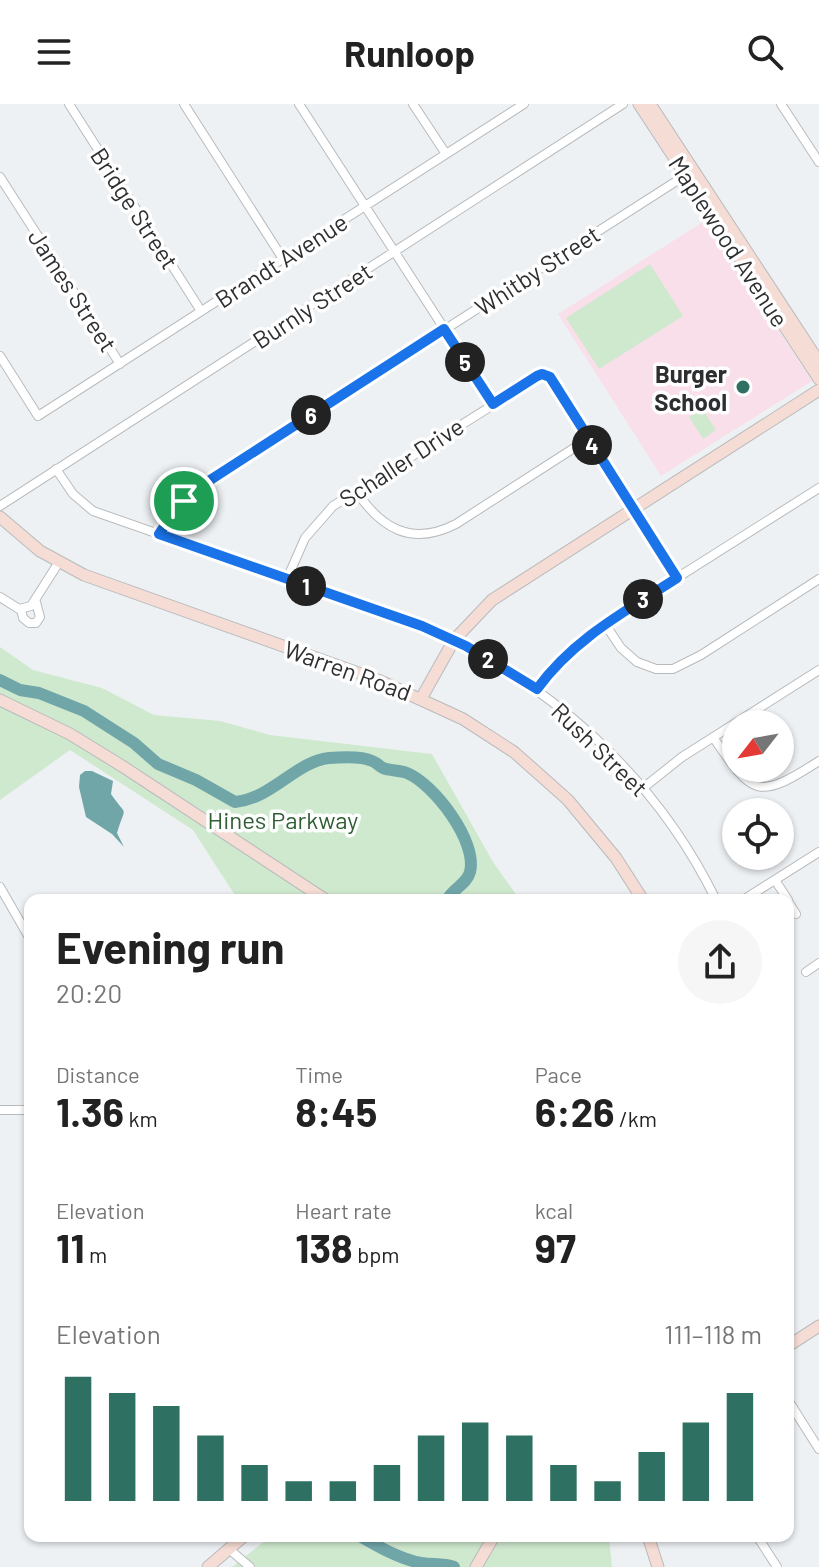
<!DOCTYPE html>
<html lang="en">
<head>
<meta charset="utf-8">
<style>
	:root { --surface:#fff; --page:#f6f6f6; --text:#222; --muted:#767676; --accent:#2e7163 }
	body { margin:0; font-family:Barlow,sans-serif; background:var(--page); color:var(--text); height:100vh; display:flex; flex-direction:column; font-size:30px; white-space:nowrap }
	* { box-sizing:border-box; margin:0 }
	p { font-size:26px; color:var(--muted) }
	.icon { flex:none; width:44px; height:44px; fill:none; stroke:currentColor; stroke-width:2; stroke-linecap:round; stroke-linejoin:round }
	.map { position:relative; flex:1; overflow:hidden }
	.panel { position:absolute; left:24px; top:790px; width:770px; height:648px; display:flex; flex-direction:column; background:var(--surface); border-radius:16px; box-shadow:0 2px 6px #0004 }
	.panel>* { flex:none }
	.needle { width:52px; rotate:239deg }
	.controls { position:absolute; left:722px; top:606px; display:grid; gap:16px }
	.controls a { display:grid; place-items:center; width:72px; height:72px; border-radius:50%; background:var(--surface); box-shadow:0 2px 6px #0004; font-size:40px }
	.pin { position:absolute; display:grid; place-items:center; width:68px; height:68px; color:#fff; margin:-34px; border:4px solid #fff; border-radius:50%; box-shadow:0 2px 8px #0007 }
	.km { position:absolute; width:40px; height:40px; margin:-20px; border-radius:50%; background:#222; color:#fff; font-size:22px; line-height:40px; text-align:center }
	.round { display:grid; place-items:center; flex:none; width:84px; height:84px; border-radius:42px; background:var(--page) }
	.head { display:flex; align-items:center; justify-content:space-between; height:136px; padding:0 32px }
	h1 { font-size:44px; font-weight:700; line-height:60px }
	.metrics { display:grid; grid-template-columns:repeat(3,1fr); gap:12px; height:136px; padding:8px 32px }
	.metrics div { display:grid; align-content:center }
	.metrics b { font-size:40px; font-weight:700 }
	.metrics small { font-size:22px; font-weight:400 }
	.metrics p { font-size:22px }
	.chart { height:224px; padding:16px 32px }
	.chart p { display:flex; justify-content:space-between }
	.chart svg { width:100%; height:144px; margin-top:8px; stroke:var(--accent); stroke-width:6 }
	header { display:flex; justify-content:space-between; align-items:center; height:104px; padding:0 32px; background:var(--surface); font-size:36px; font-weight:700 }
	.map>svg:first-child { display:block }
	.education { fill:#f8dfe9 }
	.green { fill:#cfe9cf }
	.water { fill:#71a6a9 }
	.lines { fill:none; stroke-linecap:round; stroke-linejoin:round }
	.river { stroke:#71a6a9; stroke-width:12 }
	.street-casing { stroke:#b8bbbd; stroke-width:10 }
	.secondary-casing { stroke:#b8bbbd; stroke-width:13 }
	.street { stroke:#fff; stroke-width:8 }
	.secondary { stroke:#f5dcd4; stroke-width:11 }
	.route-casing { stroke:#fff; stroke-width:16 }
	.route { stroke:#1a73e8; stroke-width:10 }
	.poi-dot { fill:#2e7163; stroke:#fefeff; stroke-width:3 }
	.labels { text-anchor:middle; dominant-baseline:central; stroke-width:7; stroke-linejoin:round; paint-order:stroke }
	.street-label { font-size:24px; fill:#2d2e2f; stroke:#fefeff }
	.poi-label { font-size:24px; font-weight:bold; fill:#2d2e2f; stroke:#fefeff; text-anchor:end }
	.park-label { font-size:24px; fill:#305e33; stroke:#fefeff }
</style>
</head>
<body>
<header><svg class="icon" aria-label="menu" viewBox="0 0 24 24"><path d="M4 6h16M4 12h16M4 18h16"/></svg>Runloop<svg class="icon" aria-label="search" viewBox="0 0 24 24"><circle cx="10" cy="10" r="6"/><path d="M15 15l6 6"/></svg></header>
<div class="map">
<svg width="819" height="1463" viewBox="0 0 819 1463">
	<rect width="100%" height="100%" fill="#eef1f4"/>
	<path class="education" d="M 706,116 L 812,277 L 661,372 L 558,210 Z"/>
	<path class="green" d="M 650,160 L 683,212 L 599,265 L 566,214 Z
		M 702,304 L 716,326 L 703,335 L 689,313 Z
		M 0,543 L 33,566 L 102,584 L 154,611 L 220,617 L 270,631 L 432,650 L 493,758 L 520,796 L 238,796 L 193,726 L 70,646 L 0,696 Z
		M 271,1432 L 609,1432 L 612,1463 L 232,1463 Z"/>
	<path class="water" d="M 85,667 L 92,667 L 113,677 L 111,690 C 128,715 126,699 117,729 L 124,743 L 112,730 L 86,713 L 79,683 L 80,671 Z"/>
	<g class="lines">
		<path class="river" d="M 0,576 L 20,586 L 39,589 L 84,607 L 134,639 L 158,660 L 196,676 L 235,698 C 273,694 295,658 329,654 C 341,653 362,652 372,657 C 376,658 379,662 383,664 C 390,667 399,666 407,669 C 434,680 478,738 470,768 C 467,780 452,785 447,796
			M 360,1432 C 379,1443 400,1455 421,1459 C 433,1461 443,1459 454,1463"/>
		<g class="street-casing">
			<path id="street" d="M 69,0 L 201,207
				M 184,0 L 283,155
				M 299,0 L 493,300
				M 413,0 L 446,50
				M 781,0 L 819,58
				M 0,73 L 120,260
				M 0,252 L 38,312 L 524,0
				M 56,365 L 73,390 L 93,407 L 422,522 C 549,577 655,671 716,796
				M 356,387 C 381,424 411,443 456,420 L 588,335
				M 0,402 L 623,0
				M 159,430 L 175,406 L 204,380 L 689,69
				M 287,475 L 305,434 L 333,402 L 542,270 L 550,273 L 677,474
				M 0,493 L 19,505 L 31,502 L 59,458
				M 21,505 L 23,514 L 29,519 L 36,519 L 40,513 L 36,498
				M 605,520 L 621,544 L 637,558 L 656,565 L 673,565 L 701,551 L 819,475
				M 537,585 L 559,556 L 593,527 L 819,384
				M 713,633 C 753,692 757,697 819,657
				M 643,684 L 682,653 L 819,566
				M 775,776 L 788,796
				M 0,783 L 30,835
				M 743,796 L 819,748
				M 788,797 L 796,810
				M 806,868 L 819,859
				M 0,1006 L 30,1006
				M 788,1296 L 819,1345
				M 757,1432 L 777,1463
				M 229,1445 L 250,1463"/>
		</g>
		<g class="secondary-casing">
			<path id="secondary" d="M 639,0 L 819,275
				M 650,0 L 819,258
				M 0,413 L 40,447 L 84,471 L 378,576 L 463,615 L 514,648 L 568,696 L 616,754 L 643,796
				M 422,593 L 454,536 L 492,496 L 819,286
				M 0,596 L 70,630 L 122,662 L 326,796
				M 788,1242 L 819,1222
				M 648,1432 L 658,1463
				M 208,1463 L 244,1432
				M 476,1463 L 494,1432"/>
		</g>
		<use href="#street" class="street"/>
		<use href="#secondary" class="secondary"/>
	</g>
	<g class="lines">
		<g class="route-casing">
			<path id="route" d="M 444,225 L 493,300 L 537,272 L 542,270 L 550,273 L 677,474 C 626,507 573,535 537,585 L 466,542 L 422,522 L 159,430 L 175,406 L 204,380 Z"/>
		</g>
		<use href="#route" class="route"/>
	</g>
	<circle class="poi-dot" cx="743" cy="283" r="8"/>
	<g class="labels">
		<g class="street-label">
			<text transform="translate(135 104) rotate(57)">Bridge Street</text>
			<text transform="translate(729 137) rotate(57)">Maplewood Avenue</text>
			<text transform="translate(281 156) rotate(-33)">Brandt Avenue</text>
			<text transform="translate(537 166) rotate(-33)">Whitby Street</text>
			<text transform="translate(73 186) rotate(57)">James Street</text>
			<text transform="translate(312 201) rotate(-33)">Burnly Street</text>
			<text transform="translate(401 358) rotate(-33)">Schaller Drive</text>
			<text transform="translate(348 566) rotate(20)">Warren Road</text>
			<text transform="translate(600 645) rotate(44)">Rush Street</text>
		</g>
		<g class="poi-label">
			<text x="727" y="269">Burger<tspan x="727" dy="28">School</tspan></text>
		</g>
		<g class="park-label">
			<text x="283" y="715">Hines Parkway</text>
		</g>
	</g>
</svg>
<div class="controls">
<a><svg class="needle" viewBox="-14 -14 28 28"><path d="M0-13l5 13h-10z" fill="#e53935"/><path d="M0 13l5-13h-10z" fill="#767676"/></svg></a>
<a><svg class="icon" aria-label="locate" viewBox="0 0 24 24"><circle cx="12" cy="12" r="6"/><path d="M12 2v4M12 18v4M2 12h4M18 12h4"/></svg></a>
</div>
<div class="pin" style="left:184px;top:397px;background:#1e9e55"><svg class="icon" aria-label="arrive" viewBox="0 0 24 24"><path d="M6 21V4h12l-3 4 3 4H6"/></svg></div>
<b class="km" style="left:306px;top:482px">1</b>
<b class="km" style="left:488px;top:555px">2</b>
<b class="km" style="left:643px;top:495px">3</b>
<b class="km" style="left:592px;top:341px">4</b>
<b class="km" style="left:465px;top:258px">5</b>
<b class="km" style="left:311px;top:311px">6</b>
<section class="panel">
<div class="head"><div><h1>Evening run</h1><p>20:20</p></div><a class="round"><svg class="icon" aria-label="share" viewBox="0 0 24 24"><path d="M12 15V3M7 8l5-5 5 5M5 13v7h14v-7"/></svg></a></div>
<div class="metrics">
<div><p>Distance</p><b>1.36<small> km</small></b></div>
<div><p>Time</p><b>8:45</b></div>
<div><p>Pace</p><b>6:26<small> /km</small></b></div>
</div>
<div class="metrics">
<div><p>Elevation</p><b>11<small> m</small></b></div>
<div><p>Heart rate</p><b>138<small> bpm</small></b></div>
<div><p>kcal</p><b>97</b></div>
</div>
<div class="chart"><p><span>Elevation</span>111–118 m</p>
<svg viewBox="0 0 160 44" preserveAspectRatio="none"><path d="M5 44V6M15 44V11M25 44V15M35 44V24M45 44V33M55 44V38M65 44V38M75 44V33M85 44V24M95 44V20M105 44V24M115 44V33M125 44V38M135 44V29M145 44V20M155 44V11"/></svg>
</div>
</section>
</div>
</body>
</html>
